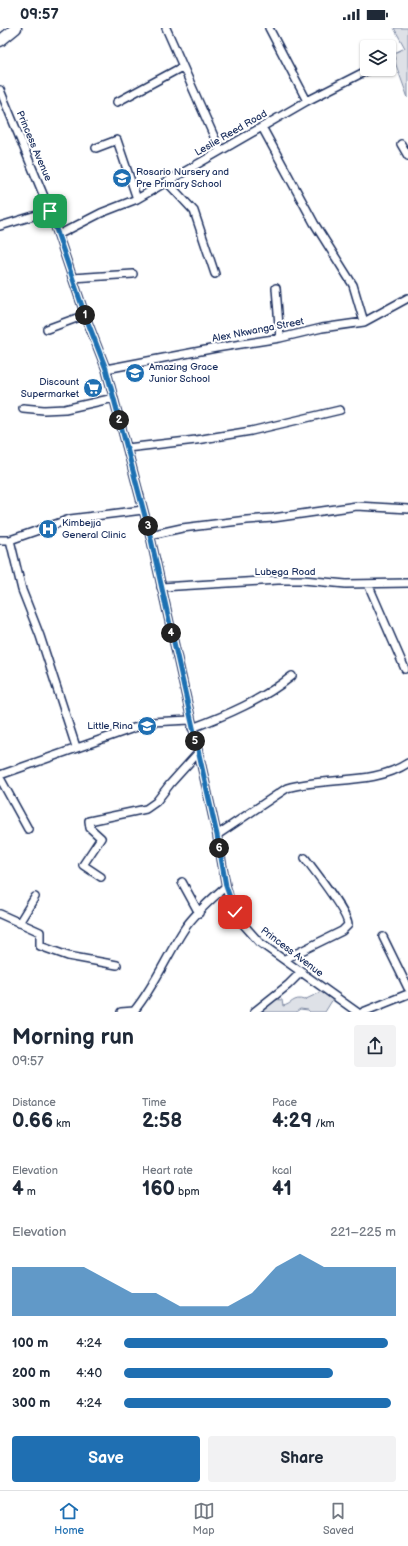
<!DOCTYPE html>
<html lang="en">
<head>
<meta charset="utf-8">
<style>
	:root { --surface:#fff; --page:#f2f2f3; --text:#1f2937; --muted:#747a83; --line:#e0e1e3; --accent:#1f6fb2 }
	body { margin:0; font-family:"Balsamiq Sans",sans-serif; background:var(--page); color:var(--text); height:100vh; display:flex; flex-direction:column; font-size:15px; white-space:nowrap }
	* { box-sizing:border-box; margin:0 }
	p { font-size:13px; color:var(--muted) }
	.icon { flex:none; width:22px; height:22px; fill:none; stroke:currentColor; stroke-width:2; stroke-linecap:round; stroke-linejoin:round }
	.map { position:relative; height:984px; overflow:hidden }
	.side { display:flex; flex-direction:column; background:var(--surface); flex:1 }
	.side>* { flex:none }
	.controls { position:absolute; left:360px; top:12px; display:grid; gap:8px }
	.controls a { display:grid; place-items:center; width:36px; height:36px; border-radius:4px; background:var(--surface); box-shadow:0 1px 3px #0004; font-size:20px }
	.pin { position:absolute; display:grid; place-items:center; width:34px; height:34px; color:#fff; margin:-17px; border-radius:8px; box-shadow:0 2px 6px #0006 }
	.km { position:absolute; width:20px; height:20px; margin:-10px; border-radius:50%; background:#222; color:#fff; font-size:11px; line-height:20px; text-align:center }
	.round { display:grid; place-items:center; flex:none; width:42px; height:42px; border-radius:4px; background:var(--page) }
	.overview { display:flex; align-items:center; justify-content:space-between; height:68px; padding:0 12px }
	h1 { font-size:22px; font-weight:700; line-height:30px }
	.stats { display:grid; grid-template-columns:repeat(3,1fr); gap:6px; height:68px; padding:4px 12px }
	.stats div { display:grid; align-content:center }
	.stats b { font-size:20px; font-weight:700 }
	.stats small { font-size:11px; font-weight:400 }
	.stats p { font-size:11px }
	.chart { height:112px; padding:8px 12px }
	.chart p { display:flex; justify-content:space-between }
	.chart svg { width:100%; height:72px; margin-top:4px; fill:var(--accent); opacity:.7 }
	.action { display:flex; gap:8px; margin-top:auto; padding:8px 12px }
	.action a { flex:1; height:46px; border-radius:4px; background:var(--accent); color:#fff; font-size:16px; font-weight:700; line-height:46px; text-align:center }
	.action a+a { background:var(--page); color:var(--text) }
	ul { padding:0 12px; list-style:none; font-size:13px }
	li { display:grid; grid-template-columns:64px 48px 1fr; align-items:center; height:30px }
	li i { height:10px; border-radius:5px; background:var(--accent) }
	.status { display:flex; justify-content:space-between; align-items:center; height:28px; padding:0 20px; background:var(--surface); direction:ltr }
	.status svg { height:11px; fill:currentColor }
	.tab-bar { display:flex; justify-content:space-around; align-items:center; height:56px; border-top:1px solid var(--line); background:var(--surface); font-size:11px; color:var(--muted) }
	.tab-bar a { display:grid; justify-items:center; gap:2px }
	.tab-bar .current { color:var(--accent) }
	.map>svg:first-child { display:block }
	.green { fill:#dee1e7; stroke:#7c88a2 }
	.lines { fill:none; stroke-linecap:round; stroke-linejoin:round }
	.street-casing { stroke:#1b2f5e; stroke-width:10 }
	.secondary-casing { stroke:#1b2f5e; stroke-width:13 }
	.street { stroke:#fff; stroke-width:7 }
	.secondary { stroke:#fff; stroke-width:10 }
	.route-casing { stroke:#fff; stroke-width:8 }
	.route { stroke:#1f6fb2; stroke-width:5 }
	.labels { text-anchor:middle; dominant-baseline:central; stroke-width:4; stroke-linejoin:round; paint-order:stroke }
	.street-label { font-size:10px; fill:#1b2f5e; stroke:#fff }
	.poi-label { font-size:10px; fill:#1b2f5e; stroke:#fff; text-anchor:start }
</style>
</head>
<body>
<div class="status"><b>09:57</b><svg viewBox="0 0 49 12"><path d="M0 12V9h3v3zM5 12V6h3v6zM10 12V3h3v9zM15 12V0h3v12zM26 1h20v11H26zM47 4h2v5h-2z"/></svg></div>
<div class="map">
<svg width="408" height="984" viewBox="0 0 408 984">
	<rect width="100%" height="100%" fill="#fff"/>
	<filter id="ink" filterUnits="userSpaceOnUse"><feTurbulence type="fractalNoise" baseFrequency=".025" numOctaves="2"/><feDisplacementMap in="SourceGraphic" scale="8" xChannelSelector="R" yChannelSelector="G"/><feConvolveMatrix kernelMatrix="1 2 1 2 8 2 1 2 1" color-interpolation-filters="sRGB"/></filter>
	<g filter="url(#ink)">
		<path class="green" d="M 394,0 L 408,0 L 408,70 L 392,26 L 405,20 Z
			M 324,961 L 333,971 L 325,984 L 310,984 L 308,982 L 300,981 L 296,984 L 254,984 L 270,971 L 282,972 L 283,978 C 291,977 294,968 304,972 L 319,965 Z"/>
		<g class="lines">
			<g class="street-casing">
				<path id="street" d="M 166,0 L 220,122
					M 269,0 L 307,73
					M 389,31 L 390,31
					M 0,62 L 50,183 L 85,287 L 106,341 L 150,507 L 217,807 L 226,858 L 231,877 L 243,896 L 259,914 L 357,984
					M 117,74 L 182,39
					M 262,99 L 314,195 L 353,257 L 364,294
					M 401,116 L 408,128
					M 96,120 L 117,112 L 137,171
					M 167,154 L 194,183 L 215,246
					M 0,198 L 50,183
					M 58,207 L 101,185 L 137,171 L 307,73 L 370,41
					M 72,250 L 133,246
					M 276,260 L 280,310
					M 47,301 L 85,287
					M 106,341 L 216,320 L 280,310 L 322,300 L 364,294 L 408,270
					M 23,380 L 44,382 L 65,381 L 114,370
					M 127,420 L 196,412 L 251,403 L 340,382
					M 150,507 L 182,500 L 247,492 L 273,490 L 357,478 L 408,481
					M 0,512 L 10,512 L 70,491 L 143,482
					M 10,512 L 22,562 L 40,608 L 76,719
					M 368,556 L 405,641
					M 161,559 L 278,552 L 303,552 L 346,556 L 408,555
					M 192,700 C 227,687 262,672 292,648
					M 0,747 L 151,694 L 190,692
					M 0,750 L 28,801
					M 217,807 L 287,760 C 326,748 373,758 408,735
					M 101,849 L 83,837 L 101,810 L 90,800 L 89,793 L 146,781 L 156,774 L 170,756 L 198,725
					M 182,854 L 199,885
					M 0,886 L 40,904 L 40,918 L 68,928 L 117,937
					M 19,895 L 35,869
					M 383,909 L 408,960
					M 285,931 L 342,903 L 348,897 C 348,885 314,842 305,830
					M 121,984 L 134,983 C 155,958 167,927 185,900 C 196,884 212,871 226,858
					M 254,984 L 288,957 L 302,943
					M 363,984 L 408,966"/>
			</g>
			<g class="secondary-casing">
				<path id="secondary" d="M 0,13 L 16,0"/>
			</g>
			<use href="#street" class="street"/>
			<use href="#secondary" class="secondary"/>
		</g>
	</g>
	<g class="lines" filter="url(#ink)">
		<g class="route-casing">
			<path id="route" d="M 50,183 L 85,287 L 106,341 L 150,507 L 217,807 L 226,858 L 235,884"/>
		</g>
		<use href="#route" class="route"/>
	</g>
	<defs>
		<g id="school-disc" transform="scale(1)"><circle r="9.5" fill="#1f6fb2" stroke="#fff"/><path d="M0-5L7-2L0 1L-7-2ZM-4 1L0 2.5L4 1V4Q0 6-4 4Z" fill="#fff"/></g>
		<g id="supermarket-disc" transform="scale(1)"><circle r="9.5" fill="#1f6fb2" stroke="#fff"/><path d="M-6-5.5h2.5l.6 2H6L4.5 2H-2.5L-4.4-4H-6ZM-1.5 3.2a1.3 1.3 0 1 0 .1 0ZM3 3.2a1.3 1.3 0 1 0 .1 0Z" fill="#fff"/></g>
		<g id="hospital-disc" transform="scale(1)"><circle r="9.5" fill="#1f6fb2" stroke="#fff"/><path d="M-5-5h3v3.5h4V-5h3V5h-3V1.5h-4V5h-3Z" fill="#fff"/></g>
	</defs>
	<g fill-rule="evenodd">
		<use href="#school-disc" x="122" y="150"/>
		<use href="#school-disc" x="135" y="345"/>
		<use href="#supermarket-disc" x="93" y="360"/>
		<use href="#hospital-disc" x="48" y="501"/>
		<use href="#school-disc" x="147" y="698"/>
	</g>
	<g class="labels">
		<g class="street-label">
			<text transform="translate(231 105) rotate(-30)">Leslie Reed Road</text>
			<text transform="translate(34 118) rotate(67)">Princess Avenue</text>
			<text transform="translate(258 302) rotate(-11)">Alex Nkwanga Street</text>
			<text x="285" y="544">Lubega Road</text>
			<text transform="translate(292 924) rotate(37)">Princess Avenue</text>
		</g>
		<g class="poi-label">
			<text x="136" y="144">Rosario Nursery and<tspan x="136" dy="12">Pre Primary School</tspan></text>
			<text x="149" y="339">Amazing Grace<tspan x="149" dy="12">Junior School</tspan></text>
			<text x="79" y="354" text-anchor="end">Discount<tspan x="79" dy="12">Supermarket</tspan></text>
			<text x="62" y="495">Kimbejja<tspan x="62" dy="12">General Clinic</tspan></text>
			<text x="133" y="698" text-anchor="end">Little Rina</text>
		</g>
	</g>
</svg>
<div class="controls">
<a><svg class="icon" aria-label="layers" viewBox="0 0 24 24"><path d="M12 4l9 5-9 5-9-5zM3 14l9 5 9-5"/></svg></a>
</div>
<div class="pin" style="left:50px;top:183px;background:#1e9e55"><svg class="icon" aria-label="arrive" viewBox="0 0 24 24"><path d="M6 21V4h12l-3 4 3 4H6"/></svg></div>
<div class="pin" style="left:235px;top:884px;background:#d93025"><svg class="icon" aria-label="check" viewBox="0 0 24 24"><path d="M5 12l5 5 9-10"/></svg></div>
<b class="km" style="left:85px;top:287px">1</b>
<b class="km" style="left:119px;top:392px">2</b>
<b class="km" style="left:148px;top:498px">3</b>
<b class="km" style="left:171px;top:605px">4</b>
<b class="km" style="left:195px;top:713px">5</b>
<b class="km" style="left:219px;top:820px">6</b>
</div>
<section class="side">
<div class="overview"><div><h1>Morning run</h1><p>09:57</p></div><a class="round"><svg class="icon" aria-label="share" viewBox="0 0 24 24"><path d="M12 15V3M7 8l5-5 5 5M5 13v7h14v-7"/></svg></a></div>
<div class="stats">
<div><p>Distance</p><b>0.66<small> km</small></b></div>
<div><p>Time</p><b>2:58</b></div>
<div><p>Pace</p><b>4:29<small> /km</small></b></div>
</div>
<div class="stats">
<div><p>Elevation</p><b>4<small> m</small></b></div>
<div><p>Heart rate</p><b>160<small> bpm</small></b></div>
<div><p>kcal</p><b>41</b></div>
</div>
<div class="chart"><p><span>Elevation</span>221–225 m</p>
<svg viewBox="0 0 160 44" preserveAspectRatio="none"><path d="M0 44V14L10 14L20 14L30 14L40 22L50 30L60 30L70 38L80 38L90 38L100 30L110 14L120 6L130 14L140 14L150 14L160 14V44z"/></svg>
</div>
<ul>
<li><b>100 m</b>4:24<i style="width:97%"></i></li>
<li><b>200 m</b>4:40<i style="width:77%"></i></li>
<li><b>300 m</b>4:24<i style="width:98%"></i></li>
</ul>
<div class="action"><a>Save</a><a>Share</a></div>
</section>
<nav class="tab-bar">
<a class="current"><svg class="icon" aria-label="home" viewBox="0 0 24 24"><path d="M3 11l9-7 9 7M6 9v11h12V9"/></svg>Home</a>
<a><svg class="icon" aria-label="map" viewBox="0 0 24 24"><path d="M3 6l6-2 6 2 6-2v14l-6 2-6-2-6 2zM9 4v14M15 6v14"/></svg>Map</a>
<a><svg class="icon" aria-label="saved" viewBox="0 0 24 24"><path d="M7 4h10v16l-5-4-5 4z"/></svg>Saved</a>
</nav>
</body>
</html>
